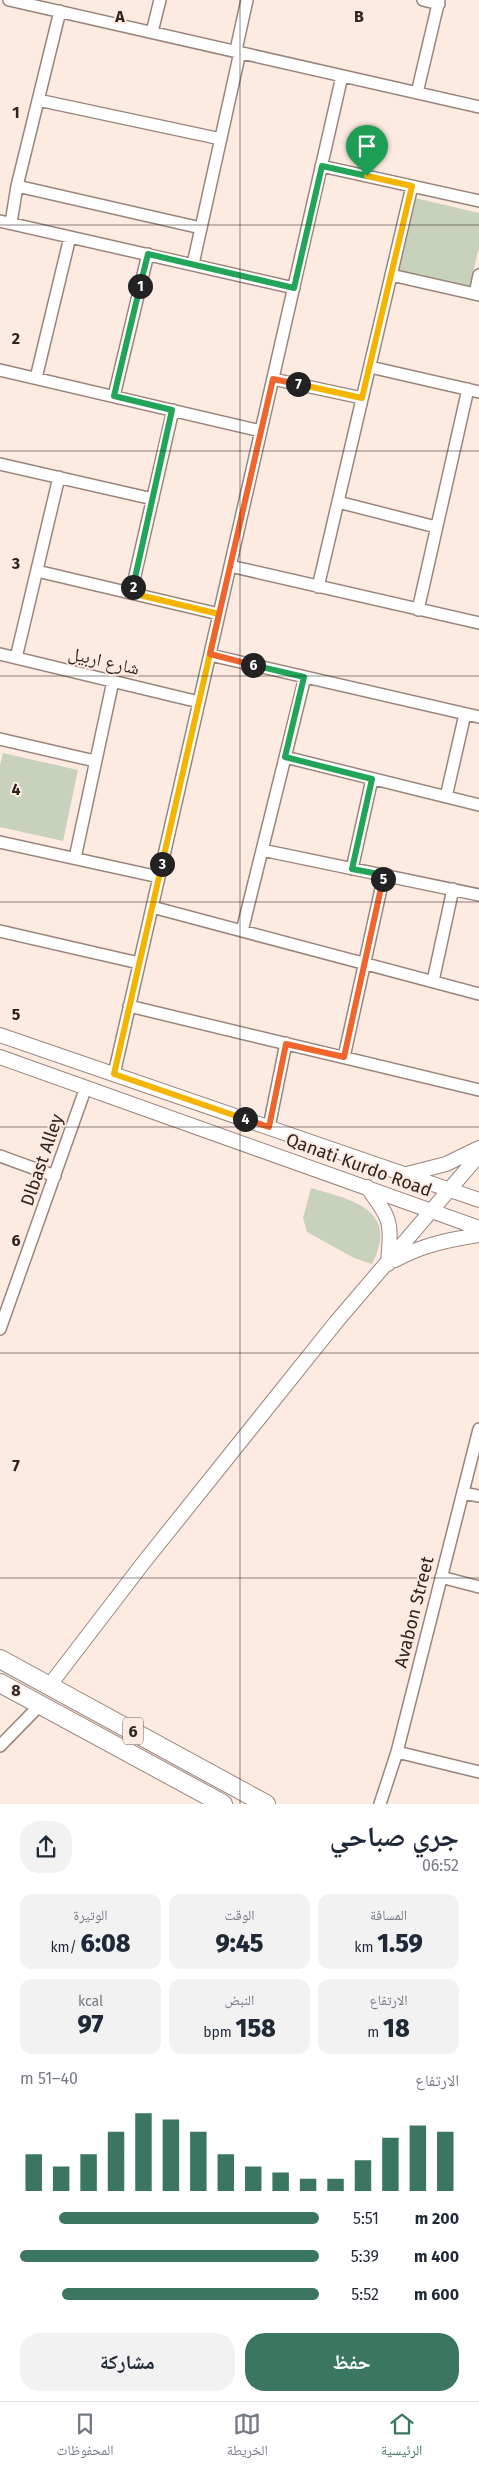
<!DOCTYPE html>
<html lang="ar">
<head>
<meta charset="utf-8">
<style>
	:root { --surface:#fff; --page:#f2f2f3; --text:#1f2937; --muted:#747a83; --line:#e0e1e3; --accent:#3b7660 }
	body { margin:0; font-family:"Fira Sans","Noto Naskh Arabic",sans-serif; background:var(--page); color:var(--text); direction:rtl; height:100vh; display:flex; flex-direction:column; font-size:19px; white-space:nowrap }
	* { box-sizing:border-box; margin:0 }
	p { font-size:16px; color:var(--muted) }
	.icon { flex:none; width:28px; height:28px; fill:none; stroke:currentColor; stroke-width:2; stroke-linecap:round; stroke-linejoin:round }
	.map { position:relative; height:1804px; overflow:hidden; direction:ltr }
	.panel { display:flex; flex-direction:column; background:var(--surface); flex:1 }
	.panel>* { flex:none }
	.pin { position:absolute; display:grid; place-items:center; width:42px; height:42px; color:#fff; margin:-51px -21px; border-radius:50% 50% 50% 0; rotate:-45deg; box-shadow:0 0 5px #0007 }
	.pin .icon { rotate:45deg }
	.km { position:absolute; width:25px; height:25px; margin:-12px; border-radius:50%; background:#222; color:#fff; font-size:14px; line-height:25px; text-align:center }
	.round { display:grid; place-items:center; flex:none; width:52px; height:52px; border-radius:20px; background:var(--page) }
	.overview { display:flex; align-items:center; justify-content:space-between; height:85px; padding:0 20px }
	h1 { font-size:28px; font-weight:800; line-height:38px }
	.metrics { display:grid; grid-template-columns:repeat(3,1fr); gap:8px; height:85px; padding:5px 20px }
	.metrics div { display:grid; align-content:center; border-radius:12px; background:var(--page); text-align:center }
	.metrics b { font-size:25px; font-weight:800 }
	.metrics small { font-size:14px; font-weight:400 }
	.metrics p { font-size:14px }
	.chart { height:140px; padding:10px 20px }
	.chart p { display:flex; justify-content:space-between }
	.chart svg { width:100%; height:90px; margin-top:5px; stroke:var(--accent); stroke-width:6 }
	.button { display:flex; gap:10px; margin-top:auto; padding:10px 20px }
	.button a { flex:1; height:58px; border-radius:20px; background:var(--accent); color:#fff; font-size:20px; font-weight:800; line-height:58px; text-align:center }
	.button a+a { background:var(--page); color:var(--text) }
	ul { padding:0 20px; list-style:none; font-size:16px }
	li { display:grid; grid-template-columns:80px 60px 1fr; align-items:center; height:38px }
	li i { height:12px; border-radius:6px; background:var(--accent) }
	.tabs { display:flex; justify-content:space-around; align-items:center; height:70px; border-top:1px solid var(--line); background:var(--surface); font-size:14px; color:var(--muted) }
	.tabs a { display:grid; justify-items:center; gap:2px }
	.tabs .current { color:var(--accent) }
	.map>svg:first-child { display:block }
	.green { fill:#c7d1bb }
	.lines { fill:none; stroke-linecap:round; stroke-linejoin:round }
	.minor-casing { stroke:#99857b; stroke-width:14 }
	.tertiary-casing { stroke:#99857b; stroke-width:16 }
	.primary-casing { stroke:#99857b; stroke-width:20 }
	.minor { stroke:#fff; stroke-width:11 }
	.tertiary { stroke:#fff; stroke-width:14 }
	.primary { stroke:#fff; stroke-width:18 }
	.split-1-casing { stroke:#fff; stroke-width:10 }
	.split-2-casing { stroke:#fff; stroke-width:10 }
	.split-3-casing { stroke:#fff; stroke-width:10 }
	.split-4-casing { stroke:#fff; stroke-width:10 }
	.split-5-casing { stroke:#fff; stroke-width:10 }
	.split-6-casing { stroke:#fff; stroke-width:10 }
	.split-7-casing { stroke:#fff; stroke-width:10 }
	.split-8-casing { stroke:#fff; stroke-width:10 }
	.split-1 { stroke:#22a559; stroke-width:6 }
	.split-2 { stroke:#22a559; stroke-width:6 }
	.split-3 { stroke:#f5b400; stroke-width:6 }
	.split-4 { stroke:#f5b400; stroke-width:6 }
	.split-5 { stroke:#f0652b; stroke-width:6 }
	.split-6 { stroke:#22a559; stroke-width:6 }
	.split-7 { stroke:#f0652b; stroke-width:6 }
	.split-8 { stroke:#f5b400; stroke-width:6 }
	.grid { fill:none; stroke:#2d2521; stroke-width:1; stroke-opacity:0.55 }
	.labels { text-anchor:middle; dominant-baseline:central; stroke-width:4; stroke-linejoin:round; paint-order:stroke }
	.shield { fill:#fdebe2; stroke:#6b605b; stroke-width:1 }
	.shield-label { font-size:16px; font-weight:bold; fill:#2d2521 }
	.street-label { font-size:18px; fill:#2d2521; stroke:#fdebe2 }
	.grid-label { font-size:16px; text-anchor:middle; font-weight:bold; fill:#2d2521; stroke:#fdebe2; stroke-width:4; stroke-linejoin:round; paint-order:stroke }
</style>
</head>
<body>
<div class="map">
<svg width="479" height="1804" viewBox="0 0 479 1804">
	<rect width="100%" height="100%" fill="#fdebe2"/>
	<path class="green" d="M 411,197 L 479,213 L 479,247 L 470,287 L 395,270 Z
		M 3,753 L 78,770 L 63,841 L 0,827 L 0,765 Z
		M 311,1188 C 352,1200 400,1209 372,1264 L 354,1258 L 307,1232 L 303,1218 Z"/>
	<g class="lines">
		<g class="minor-casing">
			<path id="minor" d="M 9,0 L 479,107
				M 423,0 L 439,4
				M 152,32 L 160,0
				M 236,50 L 247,0
				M 417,93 L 439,0
				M 38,100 L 221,139
				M 321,166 L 479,201
				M 17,186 L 201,228
				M 0,221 L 294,288
				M 11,223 L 17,186 L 60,11
				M 193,264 L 240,52
				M 391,275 L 479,295
				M 475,294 L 479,275
				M 370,367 L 479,392
				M 0,370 L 261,431
				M 36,378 L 70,237
				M 273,379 L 362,398
				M 114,396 L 148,254
				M 0,464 L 153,499
				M 338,502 L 436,527
				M 230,566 L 479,623
				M 37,571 L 219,614
				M 318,587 L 412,186
				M 131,593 L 173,410
				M 418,610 L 468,389
				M 0,654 L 199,702
				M 210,655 L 479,717
				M 16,658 L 59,477
				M 0,739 L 95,761
				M 285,757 L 479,805
				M 446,797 L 465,714
				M 0,842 L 159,877
				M 262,850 L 479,895
				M 75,858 L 113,681
				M 352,869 L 372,779
				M 152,907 L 479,994
				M 0,931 L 139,963
				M 242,931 L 305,677
				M 433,981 L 453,889
				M 129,1006 L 479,1090
				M 344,1057 L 384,875
				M 114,1074 L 342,76
				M 269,1127 L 286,1043
				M 0,1156 L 55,1176
				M 0,1329 L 86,1087
				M 463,1493 L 479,1496
				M 441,1577 L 479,1587
				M 0,1746 L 40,1705
				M 397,1752 L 479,1772
				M 380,1804 L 397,1752 L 479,1429"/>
		</g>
		<g class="tertiary-casing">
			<path id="tertiary" d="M 0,1035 L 479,1200
				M 0,1057 L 479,1228
				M 407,1174 L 446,1164 L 479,1148
				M 367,1187 C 393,1222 391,1221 388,1264
				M 395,1260 C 422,1245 448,1240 479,1235
				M 49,1686 L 144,1562 L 337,1321 L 479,1155"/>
		</g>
		<g class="primary-casing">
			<path id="primary" d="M 0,1659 L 266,1804
				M 0,1683 L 223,1804"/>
		</g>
		<use href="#minor" class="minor"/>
		<use href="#tertiary" class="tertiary"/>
		<use href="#primary" class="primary"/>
	</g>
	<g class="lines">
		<g class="split-1-casing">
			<path id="split-1" d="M 140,286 L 148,254 L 294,288 L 322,166 L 367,176"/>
		</g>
		<g class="split-2-casing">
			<path id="split-2" d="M 133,587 L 172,410 L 114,396 L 140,286"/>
		</g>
		<g class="split-3-casing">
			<path id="split-3" d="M 133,587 L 131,593 L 219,614 L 162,864"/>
		</g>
		<g class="split-4-casing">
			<path id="split-4" d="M 162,864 L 114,1074 L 245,1119"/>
		</g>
		<g class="split-5-casing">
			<path id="split-5" d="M 245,1119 L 269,1127 L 286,1044 L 344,1057 L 383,879"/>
		</g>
		<g class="split-6-casing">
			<path id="split-6" d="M 253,665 L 304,677 L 285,757 L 372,779 L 352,869 L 384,875 L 383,879"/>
		</g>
		<g class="split-7-casing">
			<path id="split-7" d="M 253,665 L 210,654 L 273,379 L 298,384"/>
		</g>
		<g class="split-8-casing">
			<path id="split-8" d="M 298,384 L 362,398 L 412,186 L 367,176"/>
		</g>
		<use href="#split-1" class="split-1"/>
		<use href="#split-2" class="split-2"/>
		<use href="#split-3" class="split-3"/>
		<use href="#split-4" class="split-4"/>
		<use href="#split-5" class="split-5"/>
		<use href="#split-6" class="split-6"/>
		<use href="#split-7" class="split-7"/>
		<use href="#split-8" class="split-8"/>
	</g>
	<path class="grid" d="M 240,0 L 240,1804M 0,225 L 479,225M 0,451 L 479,451M 0,676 L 479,676M 0,902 L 479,902M 0,1127 L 479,1127M 0,1353 L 479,1353M 0,1578 L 479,1578"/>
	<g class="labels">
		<rect class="shield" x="123" y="1717.5" width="20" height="27" rx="4"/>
		<g class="shield-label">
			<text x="133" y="1731">6</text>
		</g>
		<g class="street-label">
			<text transform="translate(104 661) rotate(13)">شارع اربيل</text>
			<text transform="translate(42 1160) rotate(-71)">Dlbast Alley</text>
			<text transform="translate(359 1165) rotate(20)">Qanati Kurdo Road</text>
			<text transform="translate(414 1612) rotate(-76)">Avabon Street</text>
		</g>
	</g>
	<g class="grid-label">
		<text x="120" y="22">A</text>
		<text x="359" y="22">B</text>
		<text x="16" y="118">1</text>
		<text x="16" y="344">2</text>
		<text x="16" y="569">3</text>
		<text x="16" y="795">4</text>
		<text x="16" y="1020">5</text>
		<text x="16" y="1246">6</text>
		<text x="16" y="1471">7</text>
		<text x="16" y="1696">8</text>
	</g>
</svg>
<div class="pin" style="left:367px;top:176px;background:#1e9e55"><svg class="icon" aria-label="arrive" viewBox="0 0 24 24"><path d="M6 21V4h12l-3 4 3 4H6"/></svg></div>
<b class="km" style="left:140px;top:286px">1</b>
<b class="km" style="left:133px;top:587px">2</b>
<b class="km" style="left:162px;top:864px">3</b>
<b class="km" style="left:245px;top:1119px">4</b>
<b class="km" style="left:383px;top:879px">5</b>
<b class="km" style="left:253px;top:665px">6</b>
<b class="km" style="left:298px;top:384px">7</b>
</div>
<section class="panel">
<div class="overview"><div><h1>جري صباحي</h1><p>06:52</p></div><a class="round"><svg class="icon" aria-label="share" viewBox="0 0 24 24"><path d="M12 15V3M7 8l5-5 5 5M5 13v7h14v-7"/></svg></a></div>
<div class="metrics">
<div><p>المسافة</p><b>1.59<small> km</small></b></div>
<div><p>الوقت</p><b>9:45</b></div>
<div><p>الوتيرة</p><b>6:08<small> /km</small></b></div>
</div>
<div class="metrics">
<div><p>الارتفاع</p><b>18<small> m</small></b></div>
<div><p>النبض</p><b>158<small> bpm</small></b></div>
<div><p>kcal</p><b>97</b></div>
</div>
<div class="chart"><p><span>الارتفاع</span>40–51 m</p>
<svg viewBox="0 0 160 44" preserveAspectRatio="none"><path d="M5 44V26M15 44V32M25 44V26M35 44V15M45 44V6M55 44V9M65 44V15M75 44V26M85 44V32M95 44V35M105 44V38M115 44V38M125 44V29M135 44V18M145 44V12M155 44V15"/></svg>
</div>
<ul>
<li><b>200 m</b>5:51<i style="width:87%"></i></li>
<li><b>400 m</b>5:39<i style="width:100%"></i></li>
<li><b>600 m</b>5:52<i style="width:86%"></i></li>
</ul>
<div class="button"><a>حفظ</a><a>مشاركة</a></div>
</section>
<nav class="tabs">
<a class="current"><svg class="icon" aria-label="home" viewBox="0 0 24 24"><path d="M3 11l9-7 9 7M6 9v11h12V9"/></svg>الرئيسية</a>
<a><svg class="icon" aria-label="map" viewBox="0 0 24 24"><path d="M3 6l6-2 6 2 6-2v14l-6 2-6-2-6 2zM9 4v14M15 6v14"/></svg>الخريطة</a>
<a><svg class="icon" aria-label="saved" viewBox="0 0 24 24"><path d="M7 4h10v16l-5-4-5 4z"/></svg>المحفوظات</a>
</nav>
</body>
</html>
